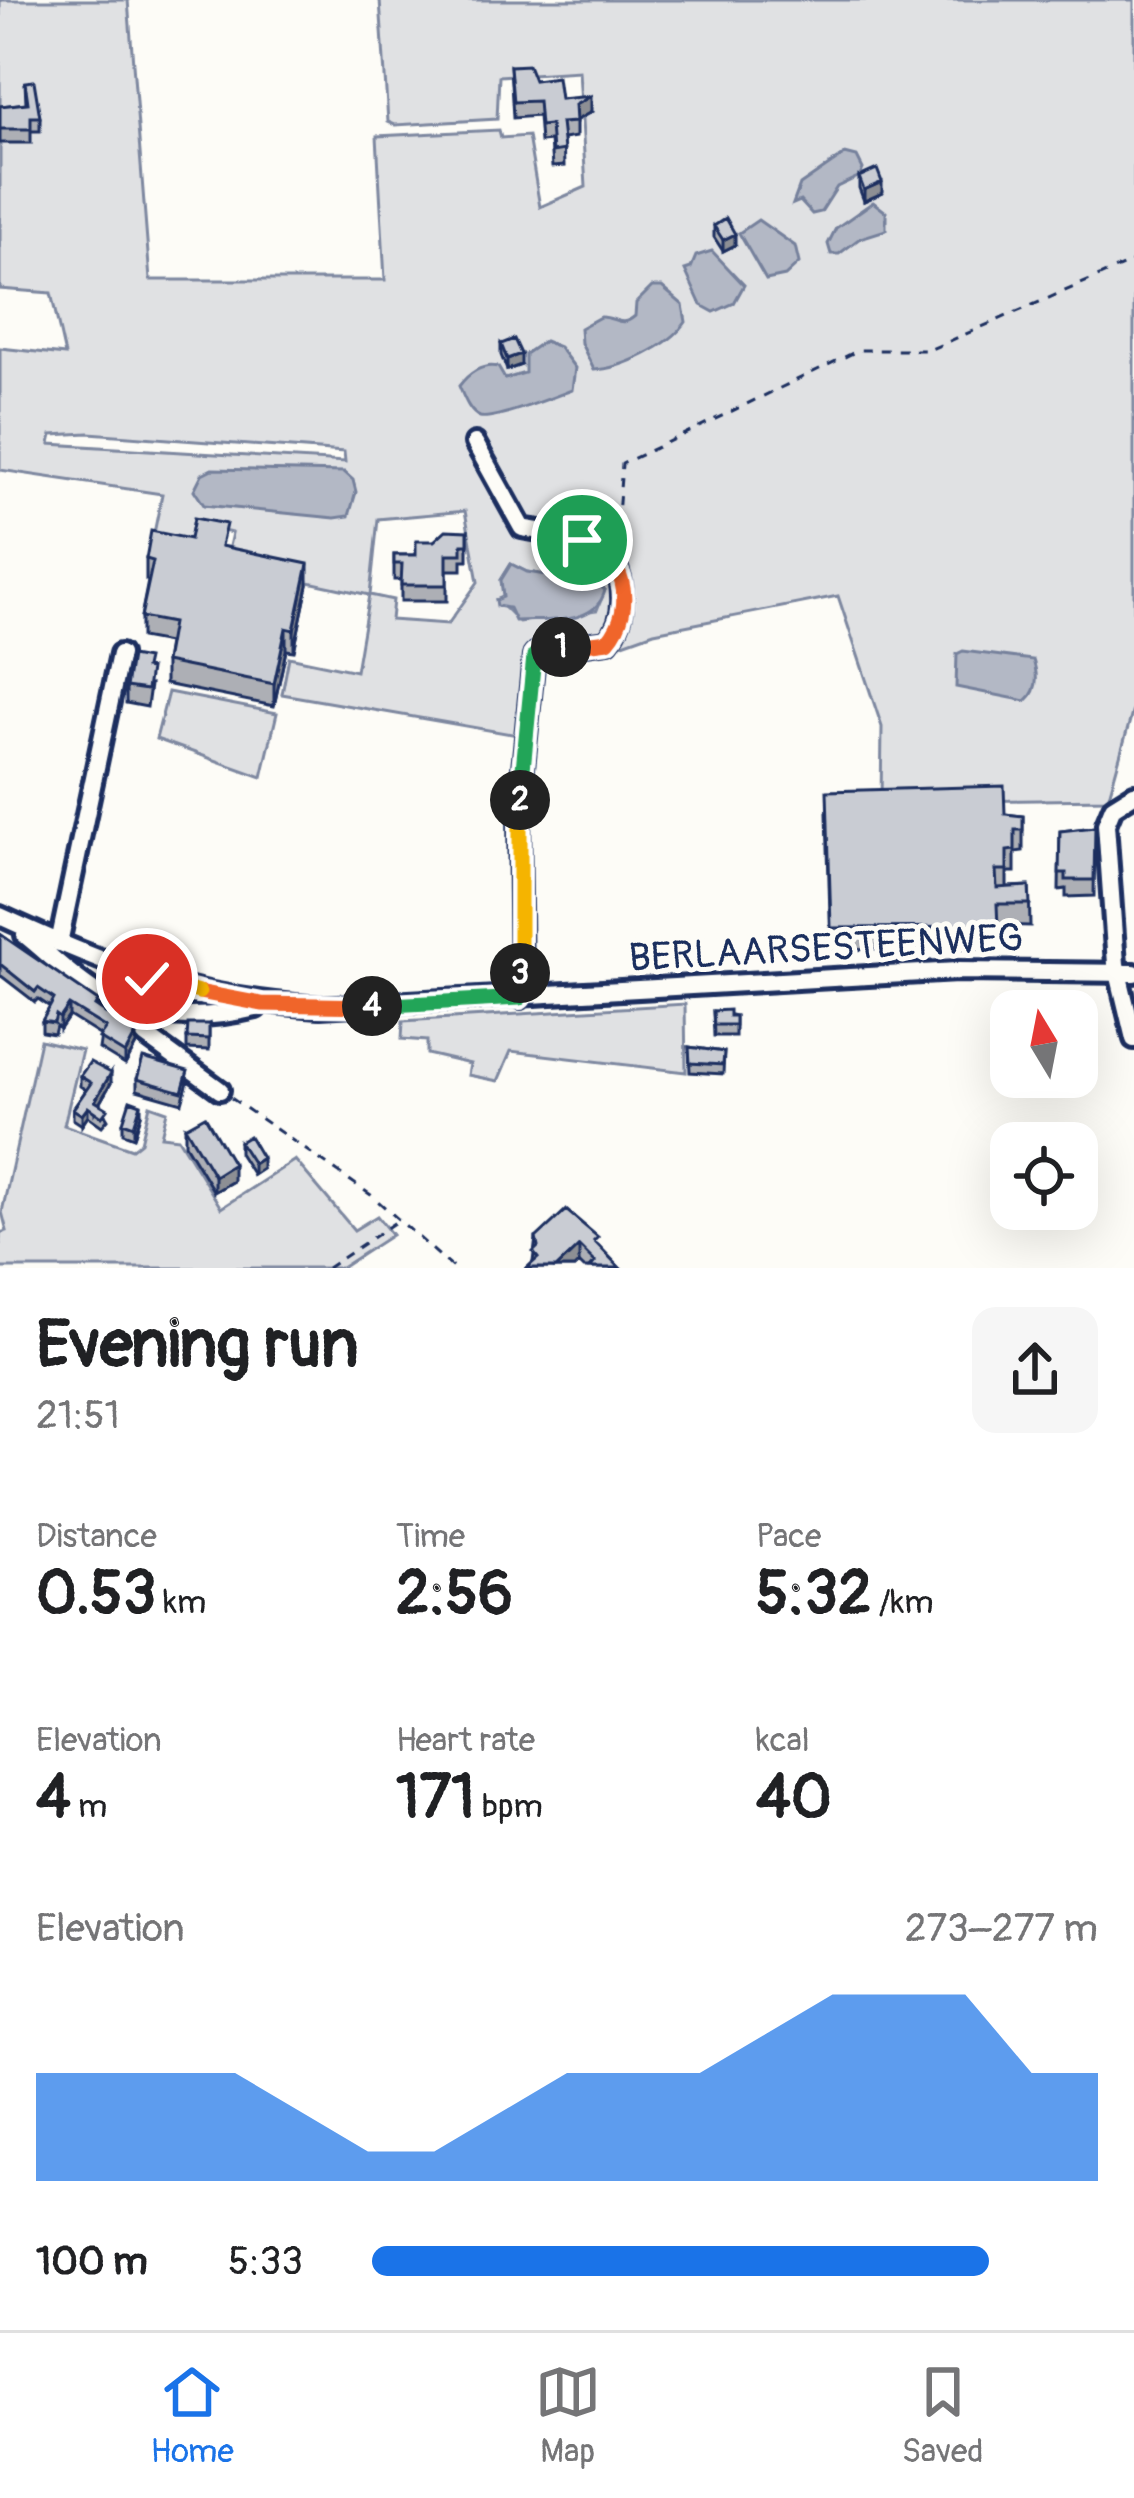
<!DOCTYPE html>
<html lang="en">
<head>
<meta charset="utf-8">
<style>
	:root { --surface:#fff; --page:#f6f6f6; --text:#202124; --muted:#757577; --line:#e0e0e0; --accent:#1a73e8 }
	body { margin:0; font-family:Pangolin,sans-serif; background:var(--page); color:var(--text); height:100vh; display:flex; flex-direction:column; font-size:45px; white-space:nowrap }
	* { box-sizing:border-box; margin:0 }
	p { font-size:39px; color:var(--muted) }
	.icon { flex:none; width:66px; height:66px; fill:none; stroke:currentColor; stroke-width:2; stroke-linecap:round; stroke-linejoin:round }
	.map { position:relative; height:1268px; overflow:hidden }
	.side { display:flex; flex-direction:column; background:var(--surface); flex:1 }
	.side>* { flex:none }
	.needle { width:78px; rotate:350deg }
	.tools { position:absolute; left:990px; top:990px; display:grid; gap:24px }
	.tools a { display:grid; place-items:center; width:108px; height:108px; border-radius:24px; background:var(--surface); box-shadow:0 12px 48px #0002; font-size:60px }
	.pin { position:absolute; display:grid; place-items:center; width:102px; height:102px; color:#fff; margin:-51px; border:6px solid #fff; border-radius:50%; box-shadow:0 3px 12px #0007 }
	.km { position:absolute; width:60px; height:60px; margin:-30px; border-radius:50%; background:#222; color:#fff; font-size:33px; line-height:60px; text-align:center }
	.round { display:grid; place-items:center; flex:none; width:126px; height:126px; border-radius:24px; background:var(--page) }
	.overview { display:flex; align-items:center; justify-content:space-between; height:204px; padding:0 36px }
	h1 { font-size:66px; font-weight:800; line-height:90px }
	.figures { display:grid; grid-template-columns:repeat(3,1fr); gap:18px; height:204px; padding:12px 36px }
	.figures div { display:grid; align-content:center }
	.figures b { font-size:60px; font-weight:800 }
	.figures small { font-size:33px; font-weight:400 }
	.figures p { font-size:33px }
	.chart { height:336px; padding:24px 36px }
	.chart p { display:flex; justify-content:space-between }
	.chart svg { width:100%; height:216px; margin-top:12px; fill:var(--accent); opacity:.7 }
	ul { padding:0 36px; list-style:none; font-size:39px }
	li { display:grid; grid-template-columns:192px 144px 1fr; align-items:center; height:90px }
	li i { height:30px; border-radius:15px; background:var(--accent) }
	.dock { display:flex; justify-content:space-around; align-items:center; height:168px; border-top:3px solid var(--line); background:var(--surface); font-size:33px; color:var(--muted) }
	.dock a { display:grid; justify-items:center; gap:6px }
	.dock .selected { color:var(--accent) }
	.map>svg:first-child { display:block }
	.green { fill:#e0e1e3; stroke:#7e88a0; stroke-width:3; fill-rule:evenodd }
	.water { fill:#b3b8c5; stroke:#76819c; stroke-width:3 }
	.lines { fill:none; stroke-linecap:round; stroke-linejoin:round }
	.minor-casing { stroke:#1b2f5e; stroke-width:26 }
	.path { stroke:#1b2f5e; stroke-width:3; stroke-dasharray:9 9; stroke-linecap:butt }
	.minor { stroke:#fdfcf7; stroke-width:16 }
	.wall { fill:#adafb5; stroke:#1b2f5e; stroke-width:3 }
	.shaded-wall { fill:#8d8f94; stroke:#1b2f5e; stroke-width:3 }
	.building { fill:#c9ccd3; stroke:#1b2f5e; stroke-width:3 }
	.split-1-casing { stroke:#fff; stroke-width:24 }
	.split-2-casing { stroke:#fff; stroke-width:24 }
	.split-3-casing { stroke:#fff; stroke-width:24 }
	.split-4-casing { stroke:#fff; stroke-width:24 }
	.split-5-casing { stroke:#fff; stroke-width:24 }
	.split-6-casing { stroke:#fff; stroke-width:24 }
	.split-1 { stroke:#f0652b; stroke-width:15 }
	.split-2 { stroke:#22a559; stroke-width:15 }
	.split-3 { stroke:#f5b400; stroke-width:15 }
	.split-4 { stroke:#22a559; stroke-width:15 }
	.split-5 { stroke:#f0652b; stroke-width:15 }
	.split-6 { stroke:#f5b400; stroke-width:15 }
	.labels { text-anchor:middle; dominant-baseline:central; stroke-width:10; stroke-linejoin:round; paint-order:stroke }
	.street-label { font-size:39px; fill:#1b2f5e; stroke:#fdfcf7 }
</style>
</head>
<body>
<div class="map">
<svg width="1134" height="1268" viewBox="0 0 1134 1268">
	<rect width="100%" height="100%" fill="#fdfcf7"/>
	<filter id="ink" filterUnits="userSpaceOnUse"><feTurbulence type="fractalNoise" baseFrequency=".00833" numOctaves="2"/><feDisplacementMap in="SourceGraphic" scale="24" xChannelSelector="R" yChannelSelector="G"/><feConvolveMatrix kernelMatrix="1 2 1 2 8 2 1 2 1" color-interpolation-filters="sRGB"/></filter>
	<g filter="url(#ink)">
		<path class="green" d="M 0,0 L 128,0 L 150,280 L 385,280 L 377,136 L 499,130 L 501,138 L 528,136 L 540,207 L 586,187 L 579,71 L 499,76 L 497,119 L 395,125 L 388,122 L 380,0 L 1134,0 L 1134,706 L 1108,799 L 881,802 L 882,727 L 838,596 L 654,632 L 612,647 L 537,658 L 529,737 L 282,694 L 289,657 L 356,671 L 369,595 L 225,564 L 232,533 L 194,524 L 184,555 L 151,548 L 162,494 L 0,470 L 0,348 L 65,355 L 51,293 L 0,289 ZM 89,433 L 344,452 L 345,462 L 50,444 L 52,435 ZM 465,511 L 478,582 L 448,624 L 391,620 L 393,600 L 370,595 L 378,519 ZM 511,564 L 527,572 L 596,583 L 605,590 L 597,610 L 519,622 L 497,600 L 504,597 L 501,580 Z
			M 168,692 L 277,713 L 262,777 L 156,739 Z
			M 685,1004 L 686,1072 L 511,1051 L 498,1081 L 468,1075 L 470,1064 L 427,1054 L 427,1041 L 402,1039 L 403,1021 Z
			M 40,1040 L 82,1050 L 64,1125 L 132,1149 L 141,1142 L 150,1105 L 167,1111 L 161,1136 L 178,1138 L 221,1208 L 295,1160 L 354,1230 L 377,1216 L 392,1235 L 341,1268 L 0,1268 L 0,1233 L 7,1231 L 2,1212 Z"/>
		<path class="water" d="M 845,154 L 857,157 L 863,169 L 860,176 L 837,187 L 821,212 L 812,214 L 800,201 L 793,204 L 800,185 Z
			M 873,202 L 886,212 L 886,230 L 860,238 L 839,254 L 831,254 L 828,244 L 836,228 Z
			M 758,220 L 795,246 L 799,263 L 785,276 L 766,280 L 739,233 Z
			M 712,251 L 744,285 L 734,303 L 714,312 L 701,305 L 685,270 L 691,268 L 696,256 Z
			M 652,287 L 662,287 L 683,305 L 686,322 C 670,346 621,369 594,370 L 581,343 L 580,328 L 600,317 C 615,316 620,329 635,316 L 636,303 Z
			M 544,341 L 559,347 L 575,368 L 572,390 C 556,396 494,421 480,417 C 469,413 463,395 459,386 C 468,374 482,363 498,367 L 505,379 L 525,373 L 525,354 Z
			M 212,469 L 344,472 L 353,480 L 356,492 L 349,516 L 335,518 L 204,505 L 194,490 L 202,474 Z
			M 511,564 L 527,572 L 596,583 L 605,590 C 596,627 546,619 515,621 L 509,608 L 497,606 L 496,600 L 503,597 L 501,580 Z
			M 963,651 L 1033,660 C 1038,675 1038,691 1026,701 L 956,687 L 957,654 Z"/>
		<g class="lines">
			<g class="minor-casing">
				<path id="minor" d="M 475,443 L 522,528 C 568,537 621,535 622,596 C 623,612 619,628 608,641 L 540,650 L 534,656 L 519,809 L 521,998
					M 1134,794 L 1113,807 L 1106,824 L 1116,964 L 1134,1039
					M 0,916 C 116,969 191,999 320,1007 L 957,971 L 1134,973
					M 25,935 C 49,954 72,978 99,994 C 145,1021 206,1020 256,1008
					M 59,943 L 120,654
					M 115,1002 L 146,1036 L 220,1090"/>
			</g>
			<path class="path" d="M 616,541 L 622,464 L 859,350 L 929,350 L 1134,261
				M 231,1098 L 371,1195 L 453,1268
				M 327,1268 L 397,1221"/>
			<use href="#minor" class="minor"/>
		</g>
		<path class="wall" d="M 510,66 L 534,80 L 560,99 L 591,112 L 576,120 L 576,137 L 563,139 L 564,166 L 552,167 L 550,141 L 540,142 L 538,116 L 513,118 Z
			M 25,82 L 40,117 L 40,131 L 31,131 L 31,143 L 0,143 L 0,106 L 26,103 Z
			M 859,177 L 882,193 L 864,201 L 859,188 Z
			M 714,226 L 735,245 L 723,251 L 714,237 Z
			M 501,344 L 521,365 L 507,370 L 501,355 Z
			M 468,531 L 468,560 L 462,560 L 462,570 L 447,570 L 447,601 L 401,601 L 401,580 L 394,580 L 394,555 L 416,555 L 434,541 Z
			M 146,559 L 308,585 L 294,651 L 286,650 L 274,706 L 165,684 L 165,662 L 168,643 L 141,638 L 141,617 L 148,581 L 146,580 Z
			M 150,685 L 147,707 L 126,703 L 126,687 Z
			M 827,813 L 1005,814 L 1023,816 L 1023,851 L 1015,852 L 1015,872 L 1007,872 L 1007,887 L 1029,886 L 1030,926 L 998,925 L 998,948 L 831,950 Z
			M 1095,827 L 1094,896 L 1066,897 L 1066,889 L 1059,890 L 1060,831 Z
			M 0,934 L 98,1008 L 136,1045 L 125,1065 L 99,1049 L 101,1036 L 69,1016 L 60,1029 L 56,1026 L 54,1034 L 42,1032 L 42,1021 L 50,1007 L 38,999 L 35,1002 L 0,975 Z
			M 713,1011 L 735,1016 L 735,1036 L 714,1036 Z
			M 209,1024 L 209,1050 L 187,1049 L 187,1038 Z
			M 689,1047 L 724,1052 L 723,1074 L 690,1072 Z
			M 80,1076 L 111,1083 L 99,1104 L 108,1119 L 102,1126 L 88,1116 L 82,1125 L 73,1119 L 73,1109 L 86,1090 L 80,1086 Z
			M 137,1079 L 188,1082 L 182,1103 L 137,1090 Z
			M 141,1115 L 134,1137 L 123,1133 L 123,1122 Z
			M 185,1127 L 233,1181 L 214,1192 L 185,1144 Z
			M 239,1142 L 262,1169 L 253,1175 L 239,1153 Z
			M 536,1238 L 598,1245 L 620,1268 L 584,1268 L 579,1263 L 574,1268 L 527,1268 L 533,1262 Z"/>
		<path class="shaded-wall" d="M 591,96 L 591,112 L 575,121 L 575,105 Z
			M 882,182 L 882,193 L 864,201 L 864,190 Z
			M 735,234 L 735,245 L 723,251 L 723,240 Z
			M 521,354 L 521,365 L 507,370 L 507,359 Z
			M 308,564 L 308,585 L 294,651 L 294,630 Z
			M 286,628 L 286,650 L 274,706 L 274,684 Z
			M 69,1005 L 69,1016 L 60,1029 L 60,1018 Z
			M 136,1034 L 136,1045 L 125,1065 L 125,1054 Z
			M 111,1073 L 111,1083 L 95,1111 L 95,1101 Z
			M 141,1104 L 141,1115 L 134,1137 L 134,1126 Z
			M 88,1107 L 88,1116 L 82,1125 L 82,1115 Z
			M 262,1158 L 262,1169 L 253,1175 L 253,1164 Z
			M 233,1164 L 233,1181 L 214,1192 L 214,1176 Z
			M 579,1246 L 579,1263 L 574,1268 L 556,1268 Z"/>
		<path class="building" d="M 528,65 L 534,80 L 557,77 L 560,99 L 591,96 L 575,105 L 576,122 L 561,123 L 564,150 L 552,152 L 550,125 L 540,126 L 538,101 L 513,102 L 510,66 Z
			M 34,81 L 40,117 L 31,117 L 31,129 L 0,129 L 0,106 L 28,103 L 25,82 Z
			M 877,169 L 882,182 L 864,190 L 859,177 Z
			M 726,218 L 735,234 L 723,240 L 714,226 Z
			M 514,339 L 521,354 L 507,359 L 501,344 Z
			M 194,518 L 226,524 L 221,546 L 308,564 L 294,630 L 286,628 L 274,684 L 165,662 L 172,623 L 141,617 L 153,561 L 146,559 L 151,531 L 190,539 Z
			M 446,530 L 468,531 L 468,544 L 462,544 L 462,554 L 447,554 L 447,585 L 401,585 L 402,564 L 394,564 L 394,555 L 416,555 L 416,541 L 434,541 Z
			M 131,656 L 147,659 L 145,668 L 150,669 L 147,690 L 126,687 Z
			M 1004,786 L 1005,814 L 1023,816 L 1023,830 L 1015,830 L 1015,850 L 1007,851 L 1007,870 L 996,870 L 997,888 L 1029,886 L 1030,904 L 997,904 L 998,927 L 831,928 L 827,791 Z
			M 1095,827 L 1094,880 L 1066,880 L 1066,873 L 1059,873 L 1060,831 Z
			M 0,934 L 98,1001 L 95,1006 L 136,1034 L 125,1054 L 99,1038 L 106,1028 L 69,1005 L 60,1018 L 56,1015 L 54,1023 L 42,1021 L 54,999 L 38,988 L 35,992 L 0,964 Z
			M 729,1010 L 729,1016 L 735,1016 L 735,1025 L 714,1025 L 713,1011 Z
			M 188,1024 L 209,1024 L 209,1039 L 187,1038 Z
			M 689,1047 L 724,1052 L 723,1065 L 690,1063 Z
			M 143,1058 L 188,1071 L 182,1092 L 137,1079 Z
			M 90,1062 L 111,1073 L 95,1101 L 108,1109 L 102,1117 L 88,1107 L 82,1115 L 73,1109 L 91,1083 L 80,1076 Z
			M 130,1100 L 141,1104 L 134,1126 L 123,1122 Z
			M 205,1116 L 233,1164 L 214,1176 L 185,1127 Z
			M 249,1136 L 262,1158 L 253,1164 L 239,1142 Z
			M 566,1210 L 598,1237 L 594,1241 L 620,1268 L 590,1268 L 595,1262 L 579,1246 L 556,1268 L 527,1268 L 538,1258 L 533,1252 L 538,1247 L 536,1238 Z"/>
	</g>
	<g class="lines" filter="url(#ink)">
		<g class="split-1-casing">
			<path id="split-1" d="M 561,647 L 608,641 C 637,607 625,554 582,540"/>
		</g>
		<g class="split-2-casing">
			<path id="split-2" d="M 520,800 L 534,656 L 540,650 L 561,647"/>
		</g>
		<g class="split-3-casing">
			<path id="split-3" d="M 520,800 L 520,973"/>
		</g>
		<g class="split-4-casing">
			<path id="split-4" d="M 372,1006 L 520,998 L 520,973"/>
		</g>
		<g class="split-5-casing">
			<path id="split-5" d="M 199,992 L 262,1004 L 372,1006"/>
		</g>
		<g class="split-6-casing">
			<path id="split-6" d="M 147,979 L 199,992"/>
		</g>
		<use href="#split-1" class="split-1"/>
		<use href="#split-2" class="split-2"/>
		<use href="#split-3" class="split-3"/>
		<use href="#split-4" class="split-4"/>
		<use href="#split-5" class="split-5"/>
		<use href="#split-6" class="split-6"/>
	</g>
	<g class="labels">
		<g class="street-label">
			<text transform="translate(826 948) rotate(-3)">BERLAARSESTEENWEG</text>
		</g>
	</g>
</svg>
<div class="tools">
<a><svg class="needle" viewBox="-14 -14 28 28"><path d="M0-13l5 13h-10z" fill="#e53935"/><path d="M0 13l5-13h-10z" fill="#757577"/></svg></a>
<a><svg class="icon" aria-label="locate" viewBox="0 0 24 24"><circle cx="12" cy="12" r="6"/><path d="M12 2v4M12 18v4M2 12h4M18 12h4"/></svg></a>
</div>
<div class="pin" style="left:582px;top:540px;background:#1e9e55"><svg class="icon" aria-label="arrive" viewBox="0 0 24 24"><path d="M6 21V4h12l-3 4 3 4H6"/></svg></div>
<div class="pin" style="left:147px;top:979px;background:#d93025"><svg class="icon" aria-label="check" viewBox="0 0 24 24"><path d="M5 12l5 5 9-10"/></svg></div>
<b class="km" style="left:561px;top:647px">1</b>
<b class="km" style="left:520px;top:800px">2</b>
<b class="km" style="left:520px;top:973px">3</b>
<b class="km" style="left:372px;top:1006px">4</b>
</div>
<section class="side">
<div class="overview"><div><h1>Evening run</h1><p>21:51</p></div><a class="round"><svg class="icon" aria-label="share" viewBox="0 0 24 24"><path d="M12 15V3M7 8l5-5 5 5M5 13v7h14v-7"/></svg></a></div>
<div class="figures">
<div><p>Distance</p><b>0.53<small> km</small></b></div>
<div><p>Time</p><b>2:56</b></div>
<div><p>Pace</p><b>5:32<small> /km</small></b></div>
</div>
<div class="figures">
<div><p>Elevation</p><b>4<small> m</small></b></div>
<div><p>Heart rate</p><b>171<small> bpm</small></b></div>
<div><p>kcal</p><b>40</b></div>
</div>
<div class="chart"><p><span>Elevation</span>273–277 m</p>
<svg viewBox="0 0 160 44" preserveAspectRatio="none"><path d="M0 44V22L10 22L20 22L30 22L40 30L50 38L60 38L70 30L80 22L90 22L100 22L110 14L120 6L130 6L140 6L150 22L160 22V44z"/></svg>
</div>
<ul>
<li><b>100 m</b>5:33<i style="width:85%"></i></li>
</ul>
</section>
<nav class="dock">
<a class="selected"><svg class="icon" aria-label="home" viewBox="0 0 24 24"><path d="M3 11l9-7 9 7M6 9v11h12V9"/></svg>Home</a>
<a><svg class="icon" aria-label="map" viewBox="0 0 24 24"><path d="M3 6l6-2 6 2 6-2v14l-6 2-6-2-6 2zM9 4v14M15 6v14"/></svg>Map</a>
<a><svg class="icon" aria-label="saved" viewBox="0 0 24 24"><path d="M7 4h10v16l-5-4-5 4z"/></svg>Saved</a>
</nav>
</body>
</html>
